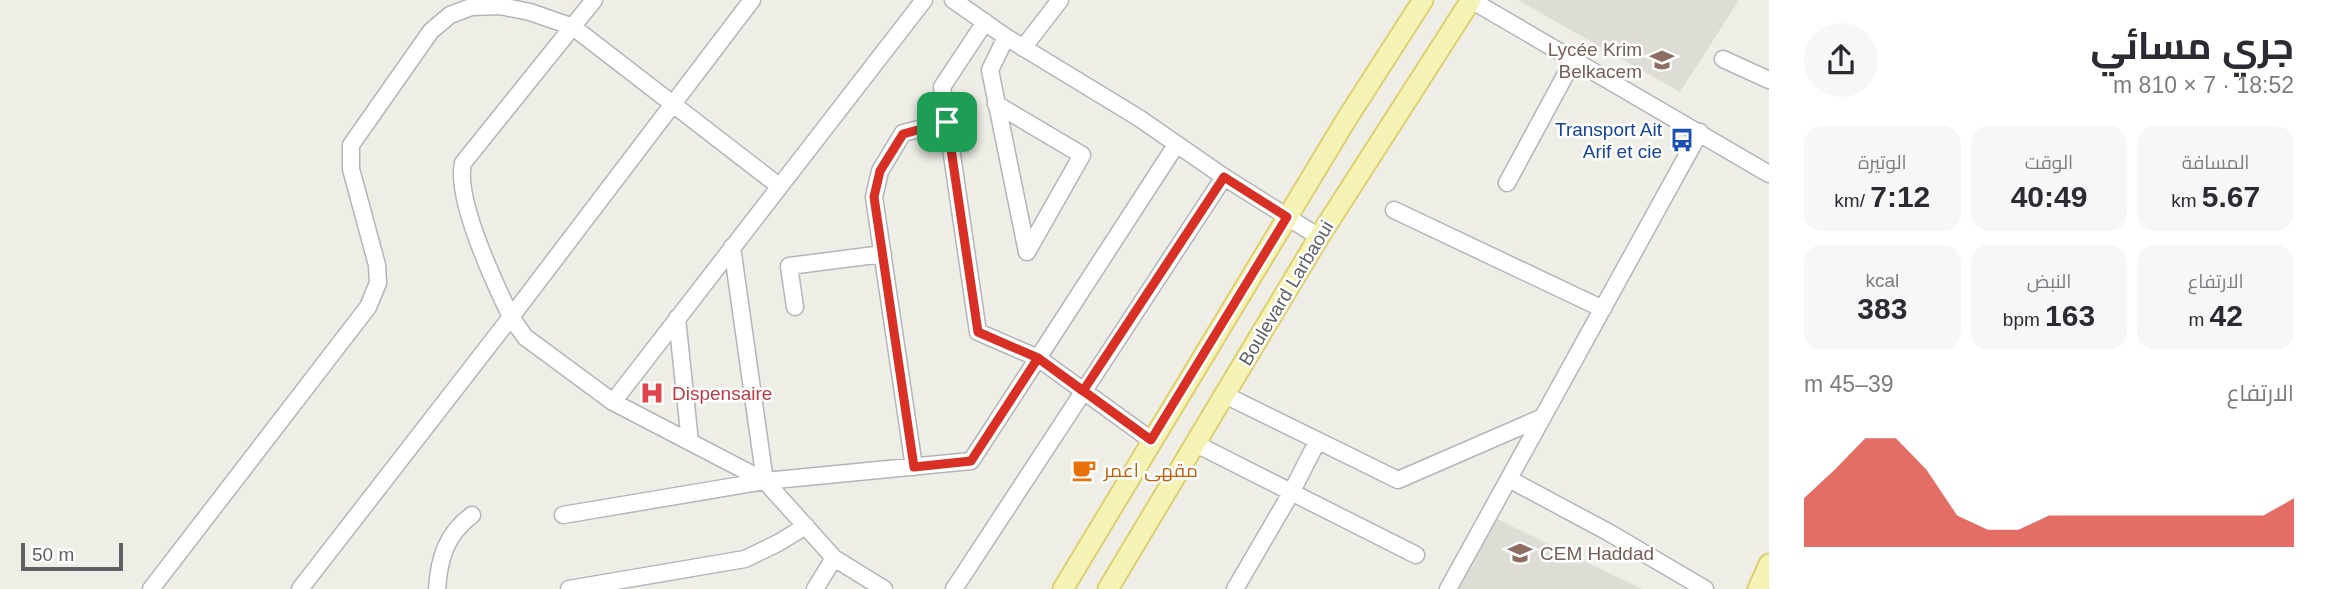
<!DOCTYPE html>
<html lang="ar">
<head>
<meta charset="utf-8">
<style>
	:root { --surface:#fff; --page:#f7f7f7; --text:#2b2b33; --muted:#7c7c81; --accent:#d93025 }
	body { margin:0; font-family:Helvetica,Cairo,sans-serif; background:var(--page); color:var(--text); direction:rtl; height:100vh; display:flex; flex-direction:column; font-size:26px; white-space:nowrap }
	* { box-sizing:border-box; margin:0 }
	p { font-size:23px; color:var(--muted) }
	.icon { flex:none; width:38px; height:38px; fill:none; stroke:currentColor; stroke-width:2; stroke-linecap:round; stroke-linejoin:round }
	.map { position:relative; flex:1; overflow:hidden; direction:ltr }
	.side { display:flex; flex-direction:column; background:var(--surface); width:560px }
	.side>* { flex:none }
	.scale { position:absolute; left:21px; bottom:18px; width:102px; box-sizing:border-box; padding-left:7px; border:4px solid #5e6065; border-top:0; font-size:19px; line-height:24px; white-space:nowrap; color:#5e6065; -webkit-text-stroke:5px #fff; paint-order:stroke }
	.pin { position:absolute; display:grid; place-items:center; width:60px; height:60px; color:#fff; margin:-30px; border-radius:14px; box-shadow:0 4px 10px #0006 }
	.round { display:grid; place-items:center; flex:none; width:74px; height:74px; border-radius:37px; background:var(--page) }
	.overview { display:flex; align-items:center; justify-content:space-between; height:119px; padding:0 35px }
	h1 { font-size:38px; font-weight:700; line-height:52px }
	.metrics { display:grid; grid-template-columns:repeat(3,1fr); gap:10px; height:119px; padding:7px 35px }
	.metrics div { display:grid; align-content:center; border-radius:18px; background:var(--page); text-align:center }
	.metrics b { font-size:30px; font-weight:700 }
	.metrics small { font-size:19px; font-weight:400 }
	.metrics p { font-size:19px }
	.chart { height:196px; padding:14px 35px }
	.chart p { display:flex; justify-content:space-between }
	.chart svg { width:100%; height:126px; margin-top:7px; fill:var(--accent); opacity:.7 }
	main { display:flex; flex:1; min-height:0 }
	.map>svg:first-child { display:block }
	.education { fill:#deddd5 }
	.lines { fill:none; stroke-linecap:round; stroke-linejoin:round }
	.minor-casing { stroke:#b3b5b9; stroke-width:19 }
	.major-casing { stroke:#dfd06f; stroke-width:23 }
	.minor { stroke:#fff; stroke-width:16 }
	.major { stroke:#f4f3b5; stroke-width:19 }
	.route-casing { stroke:#fff; stroke-width:14 }
	.route { stroke:#d93025; stroke-width:9 }
	.labels { text-anchor:middle; dominant-baseline:central; stroke-width:5; stroke-linejoin:round; paint-order:stroke }
	.education-label { font-size:19px; fill:#785e54; stroke:#fff; text-anchor:end }
	.transit-label { font-size:19px; fill:#164399; stroke:#fff; text-anchor:end }
	.street-label { font-size:19px; fill:#5e6065; stroke:#fff }
	.health-label { font-size:19px; fill:#be3a42; stroke:#fff; text-anchor:start }
	.food-label { font-size:19px; fill:#c56008; stroke:#fff; text-anchor:start }
</style>
</head>
<body>
<main>
<section class="side">
<div class="overview"><div><h1>جري مسائي</h1><p>18:52 · 7 × 810 m</p></div><a class="round"><svg class="icon" aria-label="share" viewBox="0 0 24 24"><path d="M12 15V3M7 8l5-5 5 5M5 13v7h14v-7"/></svg></a></div>
<div class="metrics">
<div><p>المسافة</p><b>5.67<small> km</small></b></div>
<div><p>الوقت</p><b>40:49</b></div>
<div><p>الوتيرة</p><b>7:12<small> /km</small></b></div>
</div>
<div class="metrics">
<div><p>الارتفاع</p><b>42<small> m</small></b></div>
<div><p>النبض</p><b>163<small> bpm</small></b></div>
<div><p>kcal</p><b>383</b></div>
</div>
<div class="chart"><p><span>الارتفاع</span>39–45 m</p>
<svg viewBox="0 0 160 44" preserveAspectRatio="none"><path d="M0 44V27L10 17L20 6L30 6L40 17L50 33L60 38L70 38L80 33L90 33L100 33L110 33L120 33L130 33L140 33L150 33L160 27V44z"/></svg>
</div>
</section>
<div class="map">
<svg width="1769" height="589" viewBox="0 0 1769 589">
	<rect width="100%" height="100%" fill="#eeede6"/>
	<path class="education" d="M 1518,0 L 1739,0 L 1680,92 Z
		M 1493,517 L 1642,589 L 1454,589 Z"/>
	<g class="lines">
		<g class="minor-casing">
			<path id="minor" d="M 594,0 L 463,163 C 455,199 494,282 511,317 L 752,0
				M 953,0 L 1006,37 L 1139,118 L 1224,177 L 1319,237
				M 1471,0 L 1769,174
				M 1023,48 L 1060,0
				M 1723,59 L 1769,80
				M 996,104 L 1082,155 L 1027,252 L 990,70 L 1006,37
				M 1507,183 L 1574,59
				M 1394,210 L 1603,309
				M 732,247 L 765,481
				M 795,307 L 789,266 L 883,254
				M 677,318 L 690,442
				M 1225,395 L 1398,480 L 1543,417
				M 613,402 L 924,0
				M 1151,440 L 1038,358 L 1176,145
				M 1196,444 L 1416,555
				M 914,467 L 874,197 L 880,171 L 903,133 L 947,122
				M 1509,479 L 1608,532 L 1705,589
				M 563,515 L 765,481 L 971,461 L 1038,358 L 978,332 L 942,87 L 985,22
				M 151,589 L 368,307 L 378,283 L 377,265 L 351,169 L 351,145 L 431,31 L 450,15 L 471,7 L 500,6 L 530,12 L 573,27 L 779,186
				M 300,589 L 511,317 L 525,337 L 613,402 L 765,481 L 834,558 L 884,589
				M 437,589 C 439,559 446,534 472,515
				M 569,589 L 745,559 L 778,543 L 806,526
				M 815,589 L 834,558
				M 954,589 L 1224,177
				M 1235,589 L 1291,493 L 1317,442
				M 1448,589 L 1700,132"/>
		</g>
		<g class="major-casing">
			<path id="major" d="M 1063,589 L 1346,120 L 1423,0
				M 1108,589 L 1319,237 L 1471,0
				M 1758,589 L 1769,564"/>
		</g>
		<use href="#minor" class="minor"/>
		<use href="#major" class="major"/>
	</g>
	<g class="lines">
		<g class="route-casing">
			<path id="route" d="M 947,122 L 903,134 L 880,171 L 874,197 L 914,467 L 971,461 L 1038,358 L 1083,391 L 1224,177 L 1287,217 L 1151,440 L 1038,358 L 978,332 L 947,122"/>
		</g>
		<use href="#route" class="route"/>
	</g>
	<defs>
		<g id="school-bare" transform="scale(1.89)"><path d="M0-5L7-2L0 1L-7-2ZM-4 1L0 2.5L4 1V4Q0 6-4 4Z" fill="#8d6e63" stroke="#fff" stroke-width="2.5" paint-order="stroke"/></g>
		<g id="bus-bare" transform="scale(1.89)"><path d="M-5-6H5V4H4V6H2V4H-2V6H-4V4H-5ZM-3.5-4V0h7V-4ZM-3.5 1.2v1.5H-2V1.2ZM2 1.2v1.5H3.5V1.2Z" fill="#1a4fb4" stroke="#fff" stroke-width="2.5" paint-order="stroke"/></g>
		<g id="hospital-bare" transform="scale(1.89)"><path d="M-5-5h3v3.5h4V-5h3V5h-3V1.5h-4V5h-3Z" fill="#e0444e" stroke="#fff" stroke-width="2.5" paint-order="stroke"/></g>
		<g id="cafe-bare" transform="scale(1.89)"><path d="M-5.5-4.5H6V0H3Q3 3.5 0 3.5H-2.5Q-5.5 3.5-5.5 0ZM3-3.2v2h1.7v-2ZM-6 4.5H4V6H-6Z" fill="#e8710a" stroke="#fff" stroke-width="2.5" paint-order="stroke"/></g>
	</defs>
	<g fill-rule="evenodd">
		<use href="#school-bare" x="1662" y="60"/>
		<use href="#bus-bare" x="1682" y="140"/>
		<use href="#hospital-bare" x="652" y="393"/>
		<use href="#cafe-bare" x="1084" y="470"/>
		<use href="#school-bare" x="1520" y="553"/>
	</g>
	<g class="labels">
		<g class="education-label">
			<text x="1642" y="49">Lycée Krim<tspan x="1642" dy="22">Belkacem</tspan></text>
			<text x="1540" y="553" text-anchor="start">CEM Haddad</text>
		</g>
		<g class="transit-label">
			<text x="1662" y="129">Transport Ait<tspan x="1662" dy="22">Arif et cie</tspan></text>
		</g>
		<g class="street-label">
			<text transform="translate(1286 293) rotate(-59)">Boulevard Larbaoui</text>
		</g>
		<g class="health-label">
			<text x="672" y="393">Dispensaire</text>
		</g>
		<g class="food-label">
			<text x="1104" y="470">مقهى اعمر</text>
		</g>
	</g>
</svg>
<div class="scale">50 m</div>
<div class="pin" style="left:947px;top:122px;background:#1e9e55"><svg class="icon" aria-label="arrive" viewBox="0 0 24 24"><path d="M6 21V4h12l-3 4 3 4H6"/></svg></div>
</div>
</main>
</body>
</html>
